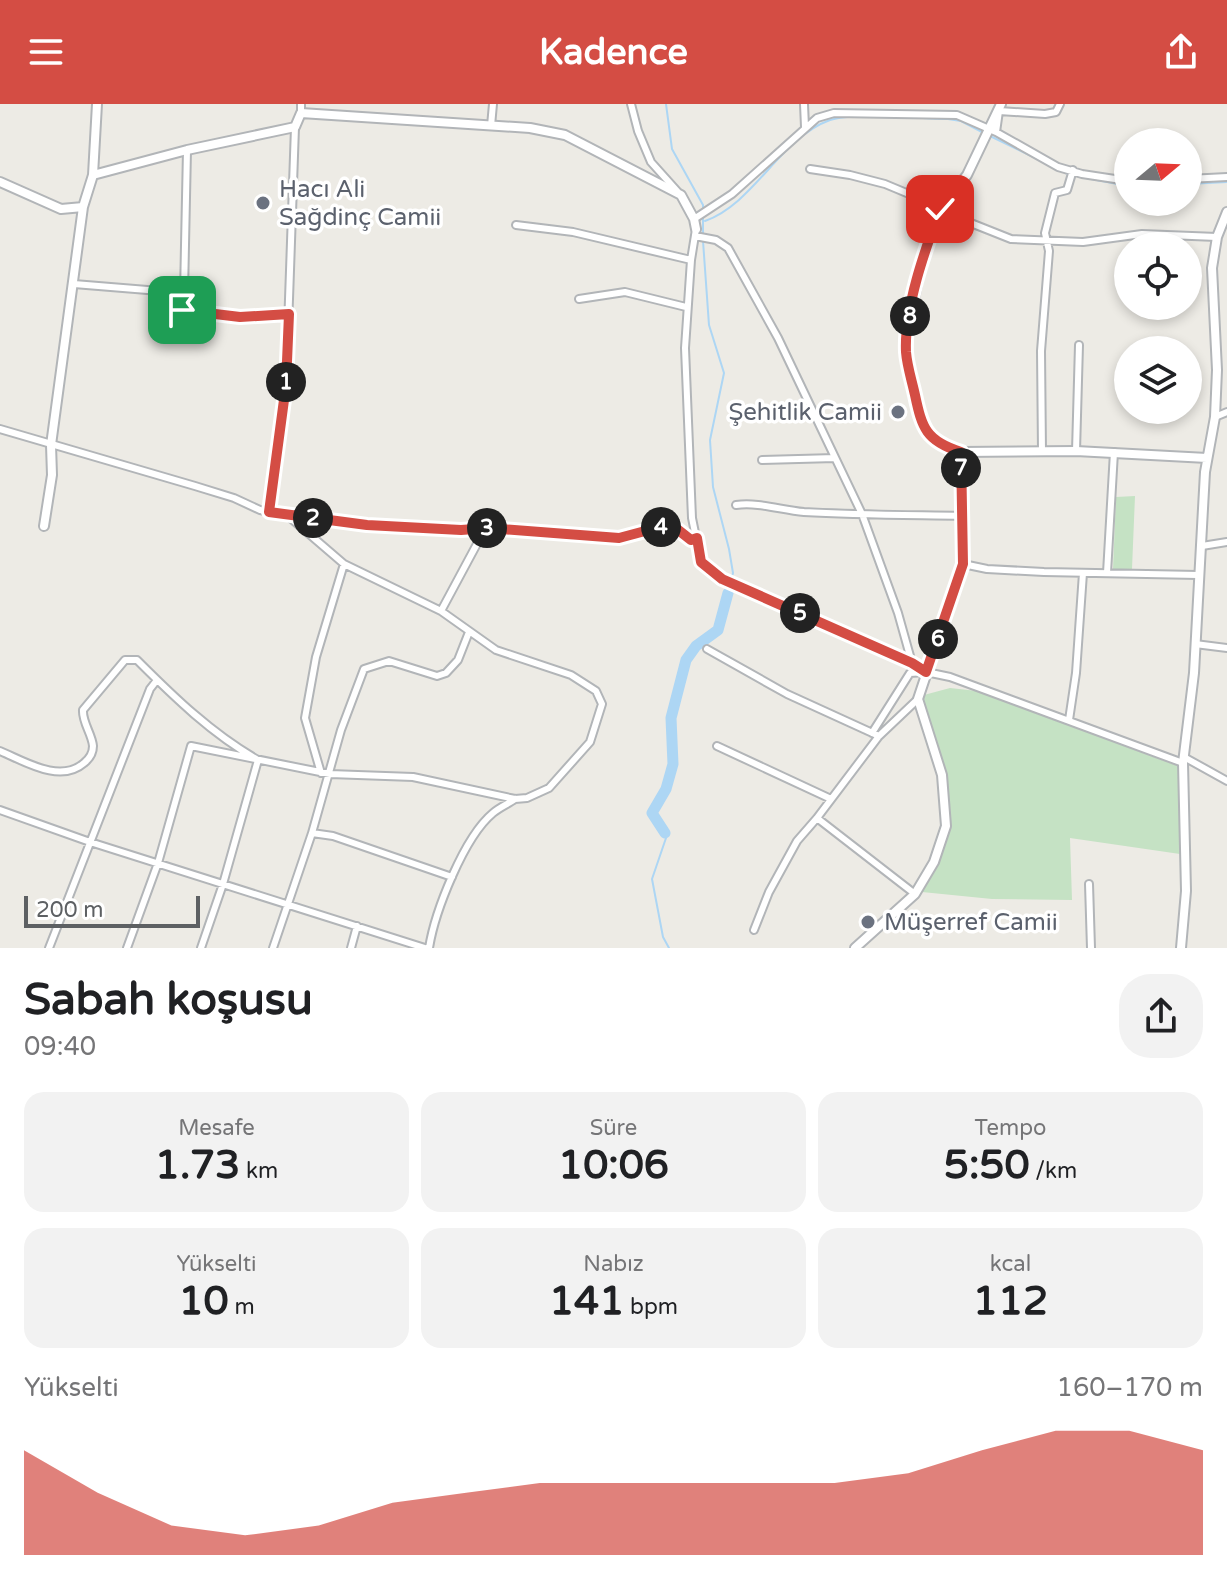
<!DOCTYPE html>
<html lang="tr">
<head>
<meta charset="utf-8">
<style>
	:root { --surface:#fff; --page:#f2f2f2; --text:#202124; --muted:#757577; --accent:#d44d44 }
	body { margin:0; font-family:"Varela Round",sans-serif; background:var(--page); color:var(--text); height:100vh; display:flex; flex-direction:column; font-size:30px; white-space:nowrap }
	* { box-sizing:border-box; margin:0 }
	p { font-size:26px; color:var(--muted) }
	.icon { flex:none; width:44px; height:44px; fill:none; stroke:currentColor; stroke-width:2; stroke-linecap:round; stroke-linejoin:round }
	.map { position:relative; height:844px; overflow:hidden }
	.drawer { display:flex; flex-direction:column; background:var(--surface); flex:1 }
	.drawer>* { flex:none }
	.needle { width:52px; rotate:71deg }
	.buttons { position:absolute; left:1114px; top:24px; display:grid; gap:16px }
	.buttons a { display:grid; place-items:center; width:88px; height:88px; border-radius:50%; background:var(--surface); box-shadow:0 4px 12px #0003; font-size:40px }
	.scale { position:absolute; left:24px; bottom:20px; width:176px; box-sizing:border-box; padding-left:8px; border:4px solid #5d6063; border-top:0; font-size:22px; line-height:28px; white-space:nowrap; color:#5d6063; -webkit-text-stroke:6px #fff; paint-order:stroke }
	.pin { position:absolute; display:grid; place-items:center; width:68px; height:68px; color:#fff; margin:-34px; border-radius:16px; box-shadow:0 4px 12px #0006 }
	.km { position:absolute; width:40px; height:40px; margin:-20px; border-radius:50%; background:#222; color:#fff; font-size:22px; line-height:40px; text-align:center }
	.round { display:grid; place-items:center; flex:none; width:84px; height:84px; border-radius:32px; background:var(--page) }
	.headline { display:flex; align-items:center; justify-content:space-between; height:136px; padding:0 24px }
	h1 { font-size:44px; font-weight:700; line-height:60px }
	.stats { display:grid; grid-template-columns:repeat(3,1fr); gap:12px; height:136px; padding:8px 24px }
	.stats div { display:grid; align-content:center; border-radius:20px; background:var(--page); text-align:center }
	.stats b { font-size:40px; font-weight:700 }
	.stats small { font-size:22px; font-weight:400 }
	.stats p { font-size:22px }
	.chart { height:224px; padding:16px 24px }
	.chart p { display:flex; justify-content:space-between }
	.chart svg { width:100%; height:144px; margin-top:8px; fill:var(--accent); opacity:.7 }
	header { display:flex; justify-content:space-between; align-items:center; height:104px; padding:0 24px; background:var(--accent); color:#fff; font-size:36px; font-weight:700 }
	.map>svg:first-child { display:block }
	.green { fill:#c5e2c4 }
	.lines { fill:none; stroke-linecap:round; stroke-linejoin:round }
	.stream { stroke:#add6f4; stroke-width:2 }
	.river { stroke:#add6f4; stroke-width:11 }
	.minor-casing { stroke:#b2b5b8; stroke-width:10 }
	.tertiary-casing { stroke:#b2b5b8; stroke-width:12 }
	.minor { stroke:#fff; stroke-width:6 }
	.tertiary { stroke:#fff; stroke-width:8 }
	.route-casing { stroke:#fff; stroke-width:16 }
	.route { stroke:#d44d44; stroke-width:10 }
	.worship-dot { fill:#6b7280; stroke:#fff; stroke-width:3 }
	.labels { text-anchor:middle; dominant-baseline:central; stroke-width:7; stroke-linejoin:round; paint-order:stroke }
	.worship-label { font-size:24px; fill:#5b616d; stroke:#fff; text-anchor:start }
</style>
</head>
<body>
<header><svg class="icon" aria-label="menu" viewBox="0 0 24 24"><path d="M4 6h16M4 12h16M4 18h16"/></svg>Kadence<svg class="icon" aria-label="share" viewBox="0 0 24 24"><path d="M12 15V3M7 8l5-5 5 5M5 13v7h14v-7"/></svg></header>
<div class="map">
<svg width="1227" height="844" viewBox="0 0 1227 844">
	<rect width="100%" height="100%" fill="#edebe5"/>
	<path class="green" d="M 1135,392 L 1132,465 L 1113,465 L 1116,393 Z
		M 950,584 L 977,587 L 1178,662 L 1180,750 L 1070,734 L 1072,796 L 992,795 L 922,788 C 934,765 951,739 950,712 C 950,674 931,633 920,597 L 924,591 Z"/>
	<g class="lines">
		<path class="stream" d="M 666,0 L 672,45 L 703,101 L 703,107
			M 988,31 L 1068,70
			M 1086,74 L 1128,82
			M 1188,80 L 1227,78
			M 705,117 C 755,99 780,34 830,16 C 852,8 920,15 948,15 L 961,17 L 982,28
			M 703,131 L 703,113
			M 703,137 L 709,221 L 724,269 L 710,336 L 713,383 L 729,445 L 733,469 L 731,476
			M 665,729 L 666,734 L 652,775 L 663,833 L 669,844"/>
		<path class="river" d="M 665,729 L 652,709 L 666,685 L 673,660 L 671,614 L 686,556 L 696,542 L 718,526 L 728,489"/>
		<g class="minor-casing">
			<path id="minor" d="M 631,0 L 638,27 L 651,58 L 677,87
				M 804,0 L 805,23
				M 301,9 L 301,0
				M 491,22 L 493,0
				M 996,28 L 999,7 L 1045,10 L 1056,8 L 1060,0
				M 810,65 L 850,71 L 885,80 L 921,95 L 933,104 L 1011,135 L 1083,138 L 1142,130 L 1217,133
				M 1188,75 L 1227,73
				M 694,115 L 732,90 L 817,14 L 834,9 L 957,11 L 996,28 L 1058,63 L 1082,70 L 1128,77
				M 516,121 L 573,128 L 691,156
				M 696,125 L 691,156 L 685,244 L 692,414 L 701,458 L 722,475 L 912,559 L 926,568 L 950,573 L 1183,659
				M 695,132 L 716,136 L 728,144 L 778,234 L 862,410 L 898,509 L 912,559
				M 74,180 L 184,189
				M 579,195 L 625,188 L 686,203
				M 182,206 L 240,213 L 289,210
				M 178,234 L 184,189 L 187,46
				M 1215,313 L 1227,308
				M 0,325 L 195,382 L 234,394 L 260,406 L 287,411 L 344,460 L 441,507 L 496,546 L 571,571 L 596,587 L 602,600 L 590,638 L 549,684 L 527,694 L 515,695 L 413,673 L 330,670 L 191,642 L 158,759 L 127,844
				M 1076,347 L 1079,241
				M 1042,348 L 1041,247 L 1049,147 L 1045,129 L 1055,89 L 1067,86 L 1073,66
				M 762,356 L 835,354
				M 736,401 C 759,398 781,406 804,408 C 857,411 910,411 962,412
				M 269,408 L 286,281 L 295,23
				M 287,411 L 367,421 L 461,426 L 488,424 L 619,434 L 660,423 L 677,425 L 691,436 L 697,434
				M 1202,442 L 1227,438
				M 963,460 L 987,465 L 1044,468 L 1198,471
				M 1107,469 L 1114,348
				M 441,507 L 485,425
				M 1195,540 L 1227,544
				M 707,545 L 787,590 L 879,632
				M 1069,616 L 1076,569 L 1083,469
				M 872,629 L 910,569 L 926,568
				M 717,642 L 831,695
				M 0,647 C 24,657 60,680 84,659 C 89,655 93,649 93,642 C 92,630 82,618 83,606 L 125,556 L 137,556 C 174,593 212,630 258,656 L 223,780 L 201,844
				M 1184,653 L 1227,677
				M 321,669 L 305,614 L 316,553 L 344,460
				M 0,706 L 90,738 L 425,844
				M 817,714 L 915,790
				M 312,729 L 333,732 L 452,773
				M 1089,780 L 1091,844
				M 754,826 L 769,788 L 797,737 L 817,714 L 879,632 L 918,595
				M 49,844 L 150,585 L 157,576
				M 273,844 L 312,729 L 341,626 L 364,565 L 389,557 L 437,572 L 446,569 L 458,556 L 469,528
				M 351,844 L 357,822
				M 429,844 C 435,807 464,733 493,709 C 500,703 508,700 515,695"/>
		</g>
		<g class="tertiary-casing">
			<path id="tertiary" d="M 1001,0 L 967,71 L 940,105 L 923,150 L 907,230 L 906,249 L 922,321 L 930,333 L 944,343 L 961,348 L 1076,347 L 1207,354
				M 93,71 L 187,46 L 295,23 L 301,9 L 530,24 L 565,31 L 681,91 L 694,115 L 696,125
				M 0,78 L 61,105 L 83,103
				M 44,422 L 52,371 L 51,341 L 83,103 L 93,71 L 97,0
				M 855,844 L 915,790 L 934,758 L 946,722 L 942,671 L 918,595 L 963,460 L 961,348
				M 1181,844 L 1186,787 L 1183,659 L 1194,569 L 1205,368 L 1215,313 L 1217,266 L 1212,164 L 1217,133 L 1227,108"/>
		</g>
		<use href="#minor" class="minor"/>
		<use href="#tertiary" class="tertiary"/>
	</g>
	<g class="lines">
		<g class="route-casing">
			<path id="route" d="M 182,206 L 240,213 L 289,210 L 286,281 L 269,408 L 367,421 L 461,426 L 488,424 L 619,434 L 660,423 L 677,425 L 691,436 L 697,434 L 701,458 L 722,475 L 912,559 L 926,568 L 963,460 L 961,348 C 926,337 922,324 915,291 C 912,277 907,262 906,248 C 904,204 925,146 940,105"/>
		</g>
		<use href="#route" class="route"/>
	</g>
	<g class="worship-dot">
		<circle cx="263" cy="99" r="8"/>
		<circle cx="898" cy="308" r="8"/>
		<circle cx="868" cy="818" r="8"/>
	</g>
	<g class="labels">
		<g class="worship-label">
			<text x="279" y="85">Hacı Ali<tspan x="279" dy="28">Sağdinç Camii</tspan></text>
			<text x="882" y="308" text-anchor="end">Şehitlik Camii</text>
			<text x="884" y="818">Müşerref Camii</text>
		</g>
	</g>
</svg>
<div class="buttons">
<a><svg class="needle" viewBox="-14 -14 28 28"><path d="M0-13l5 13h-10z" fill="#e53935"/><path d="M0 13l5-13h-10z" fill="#757577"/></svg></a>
<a><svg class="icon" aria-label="locate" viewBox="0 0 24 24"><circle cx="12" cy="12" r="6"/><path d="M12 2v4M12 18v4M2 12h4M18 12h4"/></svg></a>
<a><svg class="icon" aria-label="layers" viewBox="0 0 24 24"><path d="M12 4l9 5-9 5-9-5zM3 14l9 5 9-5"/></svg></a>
</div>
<div class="scale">200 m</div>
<div class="pin" style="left:182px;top:206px;background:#1e9e55"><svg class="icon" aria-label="arrive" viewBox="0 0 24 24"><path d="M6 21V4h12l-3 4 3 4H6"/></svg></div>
<div class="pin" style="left:940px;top:105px;background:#d93025"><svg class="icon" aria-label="check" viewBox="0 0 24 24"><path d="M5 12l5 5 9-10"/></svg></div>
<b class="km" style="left:286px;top:278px">1</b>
<b class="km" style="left:313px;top:414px">2</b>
<b class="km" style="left:487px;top:424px">3</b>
<b class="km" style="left:661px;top:423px">4</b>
<b class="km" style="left:800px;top:509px">5</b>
<b class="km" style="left:938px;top:535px">6</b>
<b class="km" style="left:961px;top:364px">7</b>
<b class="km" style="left:910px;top:212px">8</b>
</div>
<section class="drawer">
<div class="headline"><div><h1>Sabah koşusu</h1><p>09:40</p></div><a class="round"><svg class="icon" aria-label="share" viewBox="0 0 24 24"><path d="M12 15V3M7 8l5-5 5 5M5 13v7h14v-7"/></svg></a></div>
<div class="stats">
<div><p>Mesafe</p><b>1.73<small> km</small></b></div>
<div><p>Süre</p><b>10:06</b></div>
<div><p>Tempo</p><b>5:50<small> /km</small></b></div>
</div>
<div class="stats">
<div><p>Yükselti</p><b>10<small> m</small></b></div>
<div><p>Nabız</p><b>141<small> bpm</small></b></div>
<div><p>kcal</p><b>112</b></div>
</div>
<div class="chart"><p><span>Yükselti</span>160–170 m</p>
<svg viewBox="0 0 160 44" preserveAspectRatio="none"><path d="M0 44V12L10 25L20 35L30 38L40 35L50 28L60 25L70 22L80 22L90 22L100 22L110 22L120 19L130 12L140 6L150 6L160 12V44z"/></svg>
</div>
</section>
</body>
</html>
